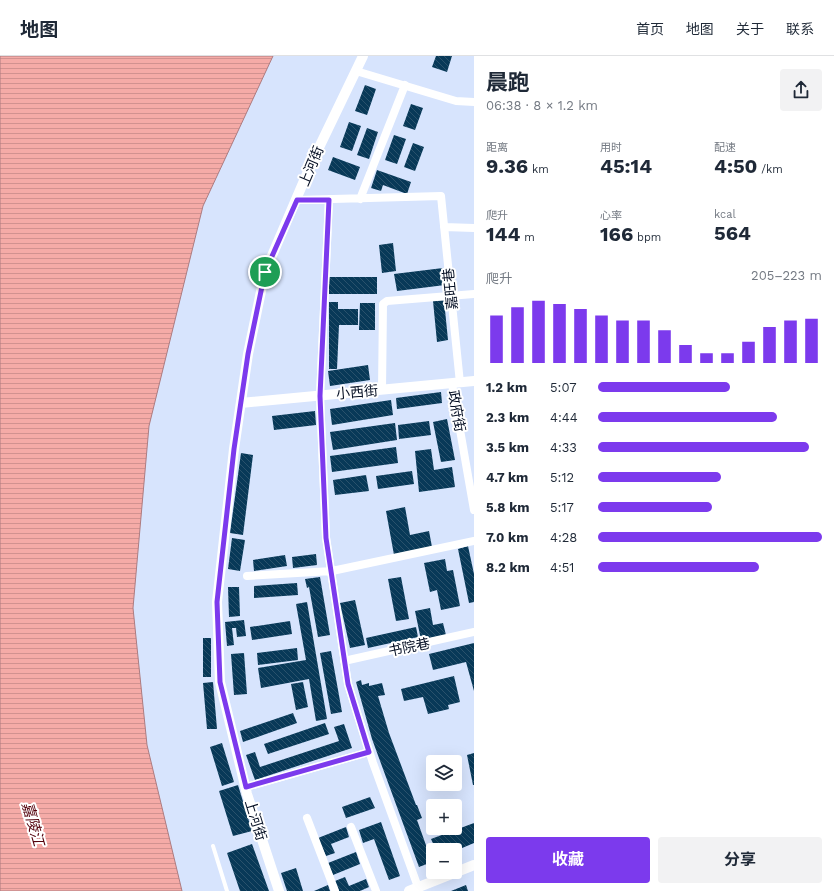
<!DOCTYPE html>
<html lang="zh">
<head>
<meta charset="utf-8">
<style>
	:root { --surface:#fff; --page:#f2f2f3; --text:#1f2937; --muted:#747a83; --line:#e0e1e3; --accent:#7c3aed }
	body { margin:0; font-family:"Work Sans","Noto Sans SC",sans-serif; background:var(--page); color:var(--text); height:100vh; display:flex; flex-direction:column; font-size:15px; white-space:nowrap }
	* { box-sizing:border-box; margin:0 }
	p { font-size:13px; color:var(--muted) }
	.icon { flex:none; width:22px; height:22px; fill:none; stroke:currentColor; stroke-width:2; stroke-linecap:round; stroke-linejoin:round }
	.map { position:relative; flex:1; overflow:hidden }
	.side { display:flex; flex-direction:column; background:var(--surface); width:360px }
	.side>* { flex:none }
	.tools { position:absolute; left:426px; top:699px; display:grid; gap:8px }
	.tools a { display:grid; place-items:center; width:36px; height:36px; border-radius:4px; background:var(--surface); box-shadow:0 4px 16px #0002; font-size:20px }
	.pin { position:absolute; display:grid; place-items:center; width:34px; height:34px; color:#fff; margin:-17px; border:2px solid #fff; border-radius:50%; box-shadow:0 1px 4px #0007 }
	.round { display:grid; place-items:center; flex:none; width:42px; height:42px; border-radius:4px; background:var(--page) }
	.head { display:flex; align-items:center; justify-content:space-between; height:68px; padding:0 12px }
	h1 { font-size:22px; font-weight:700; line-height:30px }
	.stats { display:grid; grid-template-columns:repeat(3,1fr); gap:6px; height:68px; padding:4px 12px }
	.stats div { display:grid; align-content:center }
	.stats b { font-size:20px; font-weight:700 }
	.stats small { font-size:11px; font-weight:400 }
	.stats p { font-size:11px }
	.chart { height:112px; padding:8px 12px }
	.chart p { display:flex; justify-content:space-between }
	.chart svg { width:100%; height:72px; margin-top:4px; stroke:var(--accent); stroke-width:6 }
	.button { display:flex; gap:8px; margin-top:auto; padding:8px 12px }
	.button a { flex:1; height:46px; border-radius:4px; background:var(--accent); color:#fff; font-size:16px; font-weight:700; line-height:46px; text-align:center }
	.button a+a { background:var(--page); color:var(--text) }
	ul { padding:0 12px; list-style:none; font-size:13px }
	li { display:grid; grid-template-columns:64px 48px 1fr; align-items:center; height:30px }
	li i { height:10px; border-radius:5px; background:var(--accent) }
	header { display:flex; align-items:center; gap:24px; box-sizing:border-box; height:56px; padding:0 20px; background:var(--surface); border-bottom:1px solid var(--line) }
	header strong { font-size:19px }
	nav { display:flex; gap:22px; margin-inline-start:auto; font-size:14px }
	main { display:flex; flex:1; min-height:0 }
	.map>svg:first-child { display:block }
	.water { fill:url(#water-rules); stroke:#ad7c80 }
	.building { fill:url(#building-back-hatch) }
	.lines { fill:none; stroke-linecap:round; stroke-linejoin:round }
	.service { stroke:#fff; stroke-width:4 }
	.minor { stroke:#fff; stroke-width:8 }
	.tertiary { stroke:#fff; stroke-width:10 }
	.route-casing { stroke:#fff; stroke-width:8 }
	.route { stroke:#7c3aed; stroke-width:5 }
	.labels { text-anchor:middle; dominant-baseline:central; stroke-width:4; stroke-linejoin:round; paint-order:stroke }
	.street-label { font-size:14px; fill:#050f24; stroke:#fff }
	.water-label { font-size:15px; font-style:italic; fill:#53010b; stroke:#fff }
</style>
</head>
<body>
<header>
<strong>地图</strong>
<nav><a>首页</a><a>地图</a><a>关于</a><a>联系</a></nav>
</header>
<main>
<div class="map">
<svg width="474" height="835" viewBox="0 0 474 835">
	<defs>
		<pattern id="water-rules" width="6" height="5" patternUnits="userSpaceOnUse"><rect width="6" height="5" fill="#f5aba7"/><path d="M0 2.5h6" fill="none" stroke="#d19290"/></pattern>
		<pattern id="building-back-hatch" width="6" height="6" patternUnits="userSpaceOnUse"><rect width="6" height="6" fill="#083958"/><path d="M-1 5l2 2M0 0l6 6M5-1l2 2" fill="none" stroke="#2a526c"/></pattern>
	</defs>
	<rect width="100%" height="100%" fill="#d7e4fd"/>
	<path class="water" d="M 0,0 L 273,0 L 203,150 L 149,370 L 133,552 L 147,689 L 182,835 L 0,835 Z"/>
	<path class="building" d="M 436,0 L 452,0 L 447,16 L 432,11 Z
		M 365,29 L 376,33 L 367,59 L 355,55 Z
		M 411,48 L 423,52 L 415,74 L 403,70 Z
		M 349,66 L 361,70 L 352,95 L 340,91 Z
		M 367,72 L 378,76 L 369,103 L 357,99 Z
		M 394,79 L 406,83 L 397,108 L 385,104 Z
		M 413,87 L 424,91 L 415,115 L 404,111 Z
		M 333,101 L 360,111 L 355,124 L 328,114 Z
		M 377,114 L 411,126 L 407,138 L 383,129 L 381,135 L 371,132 Z
		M 393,187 L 396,215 L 382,217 L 379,189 Z
		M 443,212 L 445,229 L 397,235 L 394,218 Z
		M 329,221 L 377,221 L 377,238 L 329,238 Z
		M 444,244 L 448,284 L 437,286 L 433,245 Z
		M 329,246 L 338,246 L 338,253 L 358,253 L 358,269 L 339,269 L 337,313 L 329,313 Z
		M 360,247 L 375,247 L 375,274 L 359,274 Z
		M 368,309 L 370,324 L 330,330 L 328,315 Z
		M 441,336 L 442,347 L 397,353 L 396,342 Z
		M 391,344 L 393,359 L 332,369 L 330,353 Z
		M 315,355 L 316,369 L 274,374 L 272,360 Z
		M 447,363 L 455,404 L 441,406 L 433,366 Z
		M 429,365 L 431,379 L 399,383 L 398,369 Z
		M 395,367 L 397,384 L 333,394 L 330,376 Z
		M 396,391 L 398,407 L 332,416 L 330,400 Z
		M 431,393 L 434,414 L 452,411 L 455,431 L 419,436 L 415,395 Z
		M 241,397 L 253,399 L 243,479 L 230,477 Z
		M 412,415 L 414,428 L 378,433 L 376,420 Z
		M 366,419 L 369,435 L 335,439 L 333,424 Z
		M 405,451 L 410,479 L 429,475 L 432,491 L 394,499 L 386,455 Z
		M 232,482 L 245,484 L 240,515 L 228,513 Z
		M 468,490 L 474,518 L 474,546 L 469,547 L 458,493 Z
		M 316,498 L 317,509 L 293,512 L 292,501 Z
		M 285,499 L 287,510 L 254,515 L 253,504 Z
		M 445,503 L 447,515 L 453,514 L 460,550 L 441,554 L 437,534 L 430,536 L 424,507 Z
		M 320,521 L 330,579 L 318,581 L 309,531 L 307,532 L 305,523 Z
		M 401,521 L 409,563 L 396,565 L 388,523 Z
		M 297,527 L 298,539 L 254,542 L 254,530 Z
		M 228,531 L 239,531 L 240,560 L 229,561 Z
		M 355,544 L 365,589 L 350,592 L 340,547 Z
		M 307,546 L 327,663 L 316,665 L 309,623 L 261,632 L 258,612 L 306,604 L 296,548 Z
		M 430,552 L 433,569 L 443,567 L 446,579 L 421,584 L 415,555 Z
		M 244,564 L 246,580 L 237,581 L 236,572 L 232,572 L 234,589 L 227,590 L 225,566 Z
		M 290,565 L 292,578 L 252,584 L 250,571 Z
		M 416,571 L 418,581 L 368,592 L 366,582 Z
		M 203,582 L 211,582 L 211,621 L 203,621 Z
		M 474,587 L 474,635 L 466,606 L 433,614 L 429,598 Z
		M 297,592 L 298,604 L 258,609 L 257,597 Z
		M 331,595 L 342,656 L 331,658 L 320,597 Z
		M 244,597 L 247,638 L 234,639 L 231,598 Z
		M 454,620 L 460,646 L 448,649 L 449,653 L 428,658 L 423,641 L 404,645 L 401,633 Z
		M 361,624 L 362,629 L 369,627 L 369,630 L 382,627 L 385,639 L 378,640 L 389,677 L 416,749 L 417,749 L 422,762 L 417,764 L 432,806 L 419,811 L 372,683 L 356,626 Z
		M 213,626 L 217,673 L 207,673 L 203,627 Z
		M 303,626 L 308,651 L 296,654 L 291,628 Z
		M 293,657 L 297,667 L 243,686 L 240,675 Z
		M 325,667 L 329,678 L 268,698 L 264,688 Z
		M 344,668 L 352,692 L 255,724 L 246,699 L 255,696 L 260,711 L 339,685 L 334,671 Z
		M 222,687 L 234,726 L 222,730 L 210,691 Z
		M 474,697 L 474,729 L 473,729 L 467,699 Z
		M 238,729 L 252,775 L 233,780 L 219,735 Z
		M 370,741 L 375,752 L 346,762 L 342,751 Z
		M 381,766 L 400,820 L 389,824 L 374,783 L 363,787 L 359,774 Z
		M 474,767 L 474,787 L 455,795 L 436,794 L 431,783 Z
		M 346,771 L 349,781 L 331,788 L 335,797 L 326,800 L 318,782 Z
		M 252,788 L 269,835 L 240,835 L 227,797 Z
		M 356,796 L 360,808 L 333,819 L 328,807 Z
		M 296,812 L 303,835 L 287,835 L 281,817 Z
		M 345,821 L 349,830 L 366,823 L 369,831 L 360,835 L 339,835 L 335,825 Z
		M 328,829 L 330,835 L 314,835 Z
		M 466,829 L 468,835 L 451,835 Z"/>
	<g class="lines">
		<path class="service" d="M 213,790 L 227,835"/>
		<path class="minor" d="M 356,15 L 456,45 L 474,46
			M 329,143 L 320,340 L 326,481 L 348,628 L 373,707 L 418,831
			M 360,143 L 405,29
			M 297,144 L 441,140 L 460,327
			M 444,171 L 474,172
			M 452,328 L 474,454
			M 382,334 L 383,248 L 387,245 L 474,238
			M 247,520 L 332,515 L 474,485
			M 344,605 L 474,576
			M 246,731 L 369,696
			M 307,762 L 335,835
			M 351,771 L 376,835"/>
		<path class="tertiary" d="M 241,347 L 474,325
			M 279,835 L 247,738 L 220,626 L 217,546 L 234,393 L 248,298 L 265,216 L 312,106 L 363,0
			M 409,835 L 474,809"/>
	</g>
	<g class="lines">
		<g class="route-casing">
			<path id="route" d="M 297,144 L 329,144 L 320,340 L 326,482 L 348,628 L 369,696 L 246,731 L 220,626 L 217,546 L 234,393 L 248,298 L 265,216 Z"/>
		</g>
		<use href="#route" class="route"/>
	</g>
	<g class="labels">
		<g class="street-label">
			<text transform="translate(311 110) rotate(-67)">上河街</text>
			<text transform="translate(450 233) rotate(-96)">嘉旺巷</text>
			<text transform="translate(357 336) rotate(-5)">小西街</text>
			<text transform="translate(457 355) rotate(80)">政府街</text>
			<text transform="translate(409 591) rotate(-12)">书院巷</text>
			<text transform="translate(256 764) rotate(73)">上河街</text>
		</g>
		<g class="water-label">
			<text transform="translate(33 768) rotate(74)">嘉陵江</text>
		</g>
	</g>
</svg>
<div class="tools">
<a><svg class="icon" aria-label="layers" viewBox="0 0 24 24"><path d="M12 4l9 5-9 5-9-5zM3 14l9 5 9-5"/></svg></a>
<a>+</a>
<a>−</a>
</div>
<div class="pin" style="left:265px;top:216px;background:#1e9e55"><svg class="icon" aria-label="arrive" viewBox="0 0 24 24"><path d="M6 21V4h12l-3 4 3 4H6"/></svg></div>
</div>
<section class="side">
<div class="head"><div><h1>晨跑</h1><p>06:38 · 8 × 1.2 km</p></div><a class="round"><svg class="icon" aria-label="share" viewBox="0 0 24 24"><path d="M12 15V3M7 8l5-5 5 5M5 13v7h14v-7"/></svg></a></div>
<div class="stats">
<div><p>距离</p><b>9.36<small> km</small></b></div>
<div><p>用时</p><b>45:14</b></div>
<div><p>配速</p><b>4:50<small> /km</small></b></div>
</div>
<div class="stats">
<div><p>爬升</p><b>144<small> m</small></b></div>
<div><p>心率</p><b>166<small> bpm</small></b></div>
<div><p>kcal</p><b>564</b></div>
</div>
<div class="chart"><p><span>爬升</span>205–223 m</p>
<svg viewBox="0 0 160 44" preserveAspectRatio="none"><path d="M5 44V15M15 44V10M25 44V6M35 44V8M45 44V11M55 44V15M65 44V18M75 44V18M85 44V24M95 44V33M105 44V38M115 44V38M125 44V31M135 44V22M145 44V18M155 44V17"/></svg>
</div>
<ul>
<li><b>1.2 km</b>5:07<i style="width:59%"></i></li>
<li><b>2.3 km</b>4:44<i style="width:80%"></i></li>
<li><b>3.5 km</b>4:33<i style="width:94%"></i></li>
<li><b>4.7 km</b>5:12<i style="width:55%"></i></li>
<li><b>5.8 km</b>5:17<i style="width:51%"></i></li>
<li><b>7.0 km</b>4:28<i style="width:100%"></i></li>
<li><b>8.2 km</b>4:51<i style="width:72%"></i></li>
</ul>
<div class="button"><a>收藏</a><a>分享</a></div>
</section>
</main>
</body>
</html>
